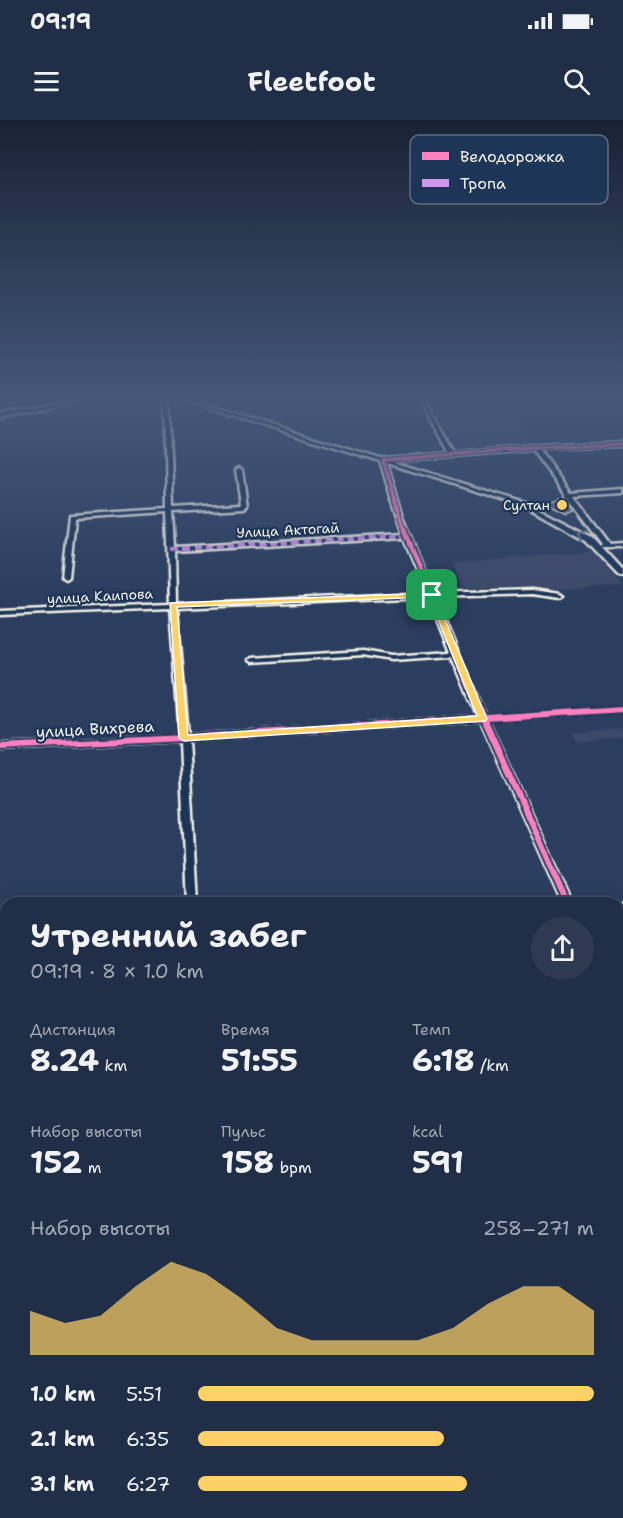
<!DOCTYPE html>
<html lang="ru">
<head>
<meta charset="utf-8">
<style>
	:root { --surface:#202e47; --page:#2d3a52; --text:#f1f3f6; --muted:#a2a8b4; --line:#3d4a60; --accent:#ffd166 }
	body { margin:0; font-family:"Shantell Sans",sans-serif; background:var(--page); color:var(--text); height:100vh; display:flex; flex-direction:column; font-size:22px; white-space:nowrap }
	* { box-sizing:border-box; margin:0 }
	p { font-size:20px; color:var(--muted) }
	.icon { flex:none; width:33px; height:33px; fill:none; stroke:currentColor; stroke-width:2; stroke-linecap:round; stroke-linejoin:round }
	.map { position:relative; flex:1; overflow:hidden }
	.details { position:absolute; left:0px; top:777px; width:624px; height:621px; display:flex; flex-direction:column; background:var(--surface); border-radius:18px 18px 0 0; box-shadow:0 3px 15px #0003,0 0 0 2px var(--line) }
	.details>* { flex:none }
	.pin { position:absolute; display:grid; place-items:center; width:51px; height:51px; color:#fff; margin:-26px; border-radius:12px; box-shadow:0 3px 9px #0006 }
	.round { display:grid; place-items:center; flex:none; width:63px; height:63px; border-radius:32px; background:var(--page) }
	.head { display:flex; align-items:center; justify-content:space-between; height:102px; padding:0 30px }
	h1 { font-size:33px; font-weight:700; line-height:45px }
	.stats { display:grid; grid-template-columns:repeat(3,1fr); gap:9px; height:102px; padding:6px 30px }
	.stats div { display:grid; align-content:center }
	.stats b { font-size:30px; font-weight:700 }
	.stats small { font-size:16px; font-weight:400 }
	.stats p { font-size:16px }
	.chart { height:168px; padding:12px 30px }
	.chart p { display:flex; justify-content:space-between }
	.chart svg { width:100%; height:108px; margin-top:6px; fill:var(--accent); opacity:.7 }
	ul { padding:0 30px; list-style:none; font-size:20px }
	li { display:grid; grid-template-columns:96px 72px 1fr; align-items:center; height:45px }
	li i { height:15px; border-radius:8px; background:var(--accent) }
	.status { display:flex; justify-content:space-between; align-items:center; height:42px; padding:0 30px; background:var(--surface); direction:ltr }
	.status svg { height:16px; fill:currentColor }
	header { display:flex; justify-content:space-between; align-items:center; height:78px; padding:0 30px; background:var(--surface); font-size:27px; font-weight:700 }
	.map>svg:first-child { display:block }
	.built { fill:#3c4869 }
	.building { fill:#656180; stroke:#f4f1e8; stroke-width:1.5 }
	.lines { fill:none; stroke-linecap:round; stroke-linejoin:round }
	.minor-casing { stroke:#f4f1e8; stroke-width:5 }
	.major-casing { stroke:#f4f1e8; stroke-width:5 }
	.minor { fill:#1d3557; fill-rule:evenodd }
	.major { fill:#1d3557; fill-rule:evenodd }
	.quiet { stroke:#d193ec; stroke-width:4; stroke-dasharray:7 4; stroke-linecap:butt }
	.cycleway-far2-casing { stroke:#1d3557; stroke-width:6 }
	.cycleway-far1-casing { stroke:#1d3557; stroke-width:8 }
	.cycleway-casing { stroke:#1d3557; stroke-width:10 }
	.cycleway-far2 { stroke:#ff80c0; stroke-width:4 }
	.cycleway-far1 { stroke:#ff80c0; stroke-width:4.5 }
	.cycleway { stroke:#ff80c0; stroke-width:6 }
	.oneway { stroke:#68778a }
	.route { fill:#ffd166; stroke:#fff; stroke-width:1.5; fill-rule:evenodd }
	.poi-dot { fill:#ffd166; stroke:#1d3557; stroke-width:2 }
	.labels { text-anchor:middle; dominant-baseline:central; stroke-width:4.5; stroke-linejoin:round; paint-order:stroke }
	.far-poi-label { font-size:14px; fill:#f4f1e8; stroke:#1d3557; text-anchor:end }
	.far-street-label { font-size:14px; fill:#f4f1e8; stroke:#1d3557 }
	.street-label { font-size:16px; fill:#f4f1e8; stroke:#1d3557 }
	.key { fill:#1d3557; stroke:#5e6d82; stroke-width:1.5 }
	.key-label { font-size:16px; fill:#f4f1e8 }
</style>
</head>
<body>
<div class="status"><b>09:19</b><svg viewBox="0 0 49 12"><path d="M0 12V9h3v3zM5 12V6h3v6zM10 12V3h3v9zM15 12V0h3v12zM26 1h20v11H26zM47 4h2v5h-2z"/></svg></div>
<header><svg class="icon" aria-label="menu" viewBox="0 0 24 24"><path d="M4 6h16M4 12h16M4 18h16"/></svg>Fleetfoot<svg class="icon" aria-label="search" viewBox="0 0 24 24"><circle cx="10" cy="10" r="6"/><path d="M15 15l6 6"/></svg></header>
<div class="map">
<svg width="623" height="1398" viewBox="0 0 623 1398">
	<rect width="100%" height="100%" fill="#2b3e5f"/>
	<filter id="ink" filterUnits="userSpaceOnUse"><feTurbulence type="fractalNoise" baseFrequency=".0167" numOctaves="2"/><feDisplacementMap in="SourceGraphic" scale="12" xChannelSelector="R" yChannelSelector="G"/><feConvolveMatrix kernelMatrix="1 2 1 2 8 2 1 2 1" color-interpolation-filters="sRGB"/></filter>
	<g filter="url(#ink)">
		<path class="built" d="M 500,279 L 537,324 L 459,329 L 428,283 Z
			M 596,431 L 623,467 L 542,470 L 523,467 L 463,468 L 451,444 Z
			M 623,609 L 623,618 L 578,622 L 573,613 Z"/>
		<path class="building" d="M 559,377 L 570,383 L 574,389 L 566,392 L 546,382 Z"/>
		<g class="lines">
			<g class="minor-casing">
				<path id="minor" d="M 165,277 L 169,277 L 173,388 L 241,384 L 236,350 L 239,348 L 242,350 L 247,386 L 244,388 L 173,392 L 175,427 L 404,414 L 391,377 L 380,340 L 383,338 L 450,333 L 419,277 L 423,277 L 455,333 L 534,326 L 623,322 L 623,326 L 538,329 L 571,373 L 623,369 L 623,373 L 574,376 L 610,424 L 623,423 L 623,427 L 602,427 L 601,426 L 603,424 L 568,377 L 566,376 L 566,374 L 533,330 L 386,341 L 403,396 L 434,473 L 532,470 L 560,474 L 563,476 L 560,478 L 532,474 L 436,477 L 486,596 L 623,587 L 623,591 L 488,600 L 572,783 L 562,783 L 481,601 L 188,620 L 197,783 L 187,783 L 180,621 L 0,630 L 0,624 L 180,616 L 170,488 L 0,495 L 0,491 L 170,484 L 167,392 L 75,398 L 69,457 L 66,459 L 63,457 L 70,395 L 167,389 ZM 405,418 L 428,473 L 176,484 L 175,431 ZM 429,477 L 451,532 L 391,536 L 363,531 L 252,538 L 248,540 L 252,542 L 363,535 L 391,540 L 453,536 L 478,596 L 188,615 L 177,488 Z
					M 80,278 L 82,278 L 82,280 L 0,298 L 0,294 Z
					M 623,785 L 623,793 L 618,794 L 618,786 Z
					M 0,826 L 6,826 L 6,834 L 0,834 Z
					M 618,896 L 622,898 L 623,900 L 623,918 L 619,916 L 618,914 Z
					M 623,1095 L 623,1107 L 618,1108 L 618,1096 Z
					M 6,1175 L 6,1189 L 0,1190 L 0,1176 Z
					M 225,1392 L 241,1392 L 242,1398 L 226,1398 Z"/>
			</g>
			<g class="major-casing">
				<path id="major" d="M 175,277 L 183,277 L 529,384 L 592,416 L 623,450 L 623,456 L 620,456 L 586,420 L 525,386 Z"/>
			</g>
			<use href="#minor" class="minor"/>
			<use href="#major" class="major"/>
			<path class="quiet" d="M 171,429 L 407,416"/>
			<g class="cycleway-far2-casing">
				<path id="cycleway-far2" d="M 405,410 L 383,340 L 534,328 L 623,324"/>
			</g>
			<g class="cycleway-far1-casing">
				<path id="cycleway-far1" d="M 405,408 L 474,577"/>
			</g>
			<g class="cycleway-casing">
				<path id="cycleway" d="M 474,576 L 567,783
					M 0,627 L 184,618 L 623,589"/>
			</g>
			<use href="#cycleway-far2" class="cycleway-far2"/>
			<use href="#cycleway-far1" class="cycleway-far1"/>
			<use href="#cycleway" class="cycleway"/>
		</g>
		<defs><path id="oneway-chevron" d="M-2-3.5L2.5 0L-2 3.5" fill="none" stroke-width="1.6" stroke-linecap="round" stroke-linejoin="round" transform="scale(1.5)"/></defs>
		<use class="oneway" href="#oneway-chevron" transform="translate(582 413) rotate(-148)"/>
	</g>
	<linearGradient id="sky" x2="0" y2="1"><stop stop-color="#182234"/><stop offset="0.59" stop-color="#44587a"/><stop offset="1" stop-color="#44587a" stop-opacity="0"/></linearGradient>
	<rect width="623" height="473" fill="url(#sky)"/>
	<path class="route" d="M 434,473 L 487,599 L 485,601 L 184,621 L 179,618 L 170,483 ZM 429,477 L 477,596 L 188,615 L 177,487 Z"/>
	<circle class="poi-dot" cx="562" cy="385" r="6"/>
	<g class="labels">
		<g class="far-poi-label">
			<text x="550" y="385">Султан</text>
		</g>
		<g class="far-street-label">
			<text transform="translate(288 410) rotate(-3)">Улица Актогай</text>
			<text transform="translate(100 476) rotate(-3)">улица Каипова</text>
		</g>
		<g class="street-label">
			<text transform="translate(95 609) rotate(-3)">улица Вихрева</text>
		</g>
	</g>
	<rect x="410" y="15" width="198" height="69" rx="9" class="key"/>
	<rect x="422" y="32" width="27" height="8" fill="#ff80c0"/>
	<rect x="422" y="59" width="27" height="8" fill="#d193ec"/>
	<g class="key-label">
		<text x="460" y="42">Велодорожка</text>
		<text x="460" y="69">Тропа</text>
	</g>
</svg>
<div class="pin" style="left:432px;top:475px;background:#1e9e55"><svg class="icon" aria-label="arrive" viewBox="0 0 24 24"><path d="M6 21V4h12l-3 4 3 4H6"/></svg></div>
<section class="details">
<div class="head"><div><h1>Утренний забег</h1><p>09:19 · 8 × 1.0 km</p></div><a class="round"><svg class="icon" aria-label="share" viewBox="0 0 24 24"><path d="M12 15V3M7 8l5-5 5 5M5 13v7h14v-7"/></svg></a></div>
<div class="stats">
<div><p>Дистанция</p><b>8.24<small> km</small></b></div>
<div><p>Время</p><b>51:55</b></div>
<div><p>Темп</p><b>6:18<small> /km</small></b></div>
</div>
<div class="stats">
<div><p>Набор высоты</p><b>152<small> m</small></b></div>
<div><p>Пульс</p><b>158<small> bpm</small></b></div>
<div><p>kcal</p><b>591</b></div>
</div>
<div class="chart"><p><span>Набор высоты</span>258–271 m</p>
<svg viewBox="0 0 160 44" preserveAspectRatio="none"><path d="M0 44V26L10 31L20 28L30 16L40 6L50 11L60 21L70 33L80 38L90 38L100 38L110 38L120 33L130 23L140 16L150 16L160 26V44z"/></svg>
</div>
<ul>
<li><b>1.0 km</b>5:51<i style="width:100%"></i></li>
<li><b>2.1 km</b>6:35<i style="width:62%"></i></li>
<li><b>3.1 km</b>6:27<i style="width:68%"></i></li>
</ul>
</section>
</div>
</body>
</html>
